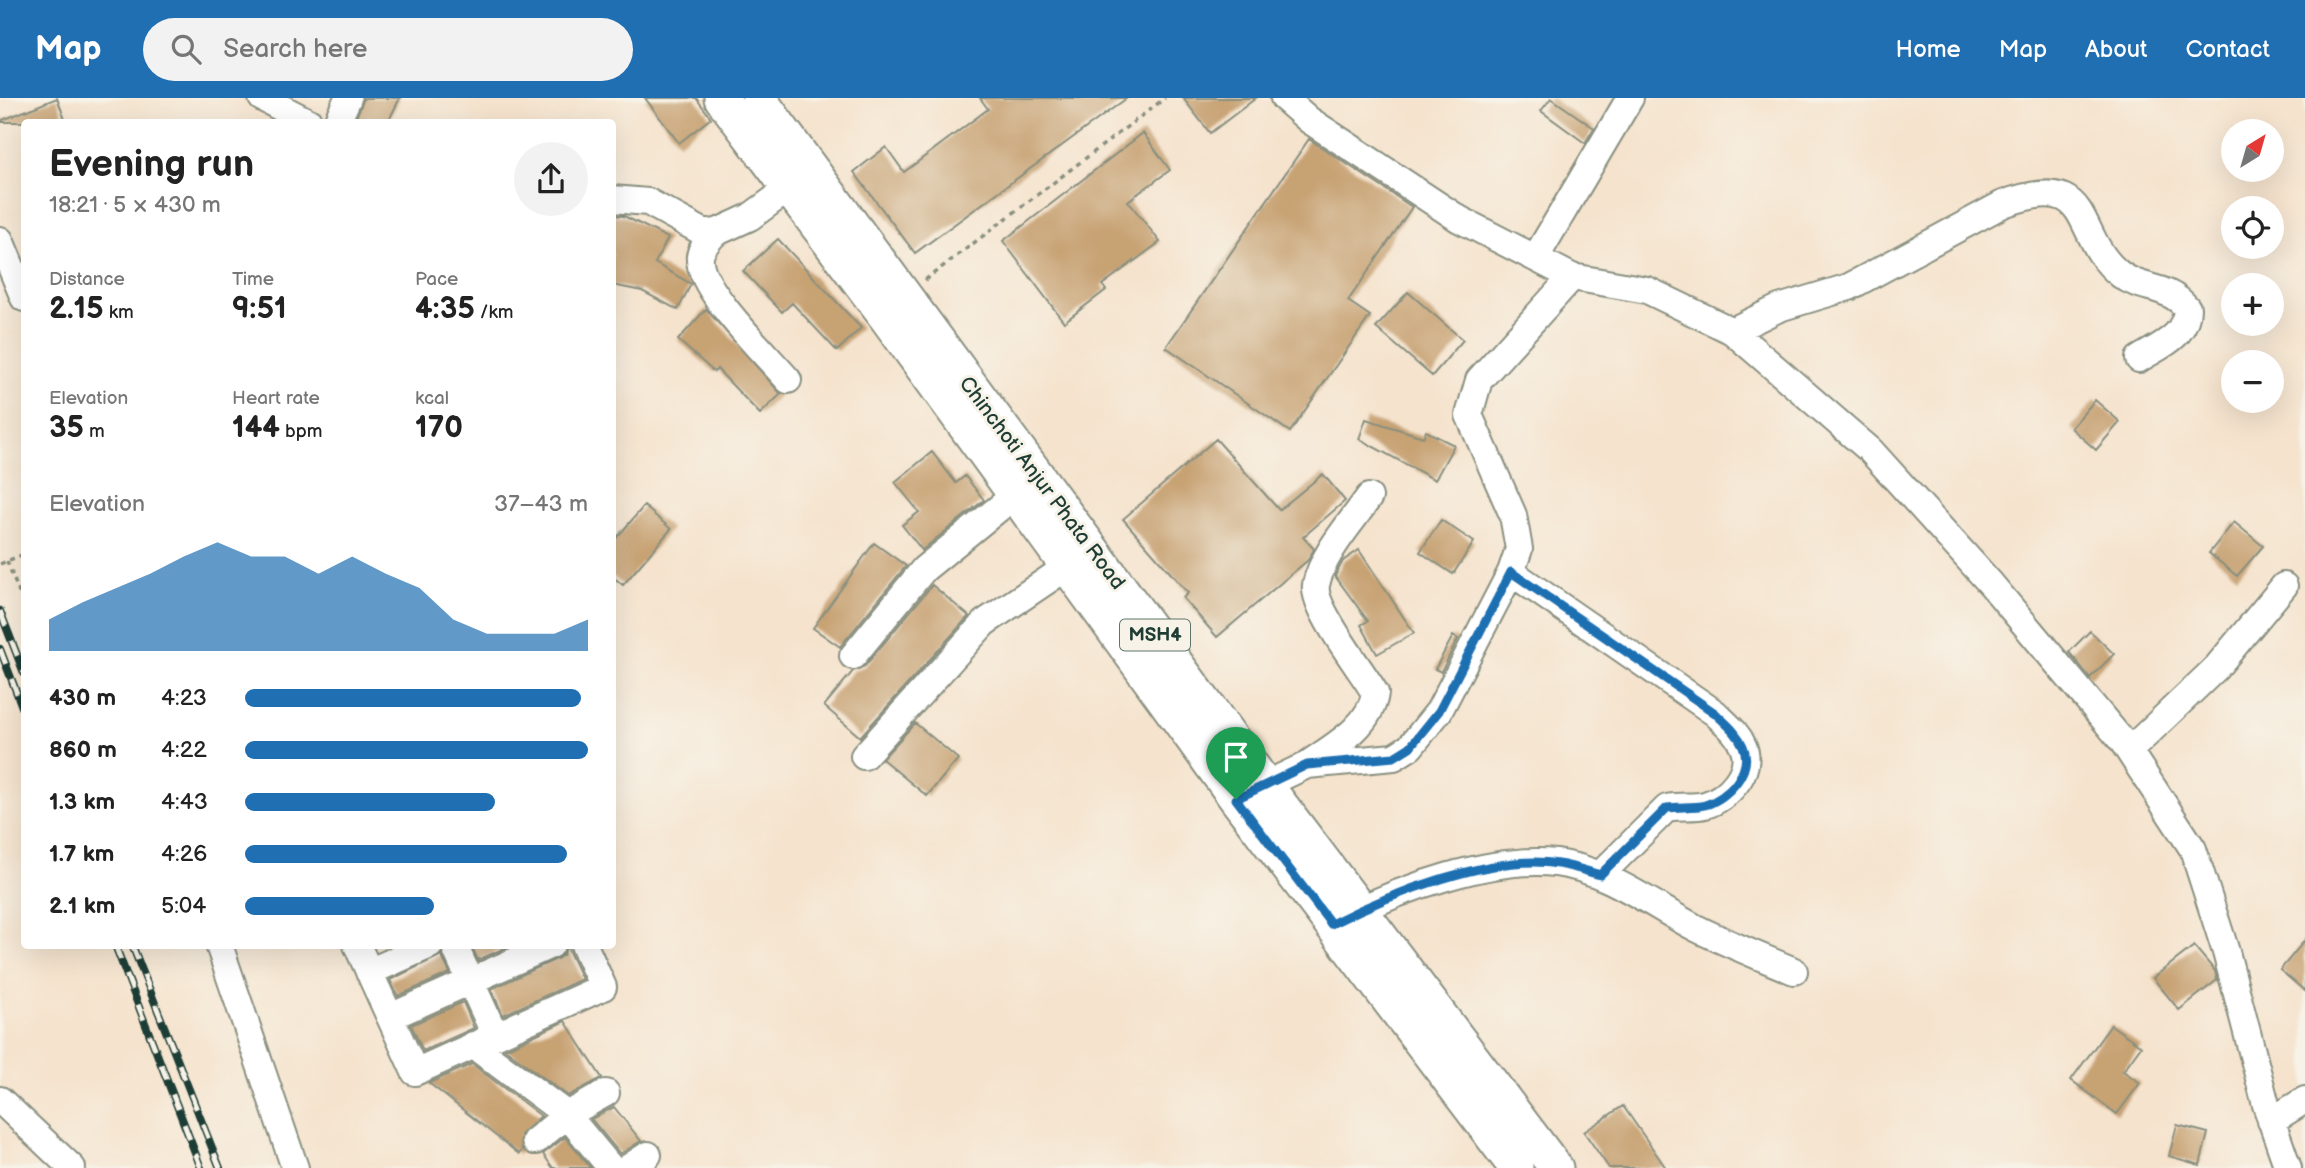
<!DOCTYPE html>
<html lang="en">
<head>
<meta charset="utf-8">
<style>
	:root { --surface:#fff; --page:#f2f2f2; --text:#222; --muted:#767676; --accent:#1f6fb2 }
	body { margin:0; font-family:"Balsamiq Sans",sans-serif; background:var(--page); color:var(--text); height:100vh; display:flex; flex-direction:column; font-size:26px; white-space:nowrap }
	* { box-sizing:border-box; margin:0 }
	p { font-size:23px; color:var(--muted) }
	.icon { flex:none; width:38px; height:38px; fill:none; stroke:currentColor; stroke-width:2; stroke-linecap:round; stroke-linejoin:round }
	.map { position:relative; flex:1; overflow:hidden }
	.side { position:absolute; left:21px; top:21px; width:595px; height:830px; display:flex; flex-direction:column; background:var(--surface); border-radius:7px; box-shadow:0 7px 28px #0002 }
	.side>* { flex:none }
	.needle { width:46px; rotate:37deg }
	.fabs { position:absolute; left:2221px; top:21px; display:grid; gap:14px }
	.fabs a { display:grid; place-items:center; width:63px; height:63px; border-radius:50%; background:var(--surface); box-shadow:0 7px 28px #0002; font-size:35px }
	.pin { position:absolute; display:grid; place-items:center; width:60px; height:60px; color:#fff; margin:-72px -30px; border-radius:50% 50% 50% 0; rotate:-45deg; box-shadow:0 0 7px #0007 }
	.pin .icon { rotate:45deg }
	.round { display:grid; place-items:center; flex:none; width:74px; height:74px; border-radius:37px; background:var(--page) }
	.overview { display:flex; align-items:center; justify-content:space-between; height:119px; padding:0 28px }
	h1 { font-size:38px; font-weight:600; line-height:52px }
	.figures { display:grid; grid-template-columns:repeat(3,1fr); gap:10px; height:119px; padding:7px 28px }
	.figures div { display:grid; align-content:center }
	.figures b { font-size:30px; font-weight:600 }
	.figures small { font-size:19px; font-weight:400 }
	.figures p { font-size:19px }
	.chart { height:196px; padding:14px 28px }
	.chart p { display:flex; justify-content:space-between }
	.chart svg { width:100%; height:126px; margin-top:7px; fill:var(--accent); opacity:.7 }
	ul { padding:0 28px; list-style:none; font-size:23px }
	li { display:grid; grid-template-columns:112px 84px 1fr; align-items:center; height:52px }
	li i { height:18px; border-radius:9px; background:var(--accent) }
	header { display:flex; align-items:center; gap:42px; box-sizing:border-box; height:98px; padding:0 35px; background:var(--accent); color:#fff }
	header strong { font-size:33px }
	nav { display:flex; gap:38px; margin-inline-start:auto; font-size:24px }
	.search { width:490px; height:63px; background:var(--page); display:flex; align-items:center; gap:18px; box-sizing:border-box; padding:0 24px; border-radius:38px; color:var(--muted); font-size:26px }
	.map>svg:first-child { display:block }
	.building { fill:#c7a273 }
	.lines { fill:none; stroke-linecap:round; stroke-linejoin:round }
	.minor-casing { stroke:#8a9080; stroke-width:30 }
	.major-casing { stroke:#8a9080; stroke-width:37 }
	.path { stroke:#8a9080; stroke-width:3.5; stroke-dasharray:5 5; stroke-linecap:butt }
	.minor { stroke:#fff; stroke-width:26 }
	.major { stroke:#fff; stroke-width:33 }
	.rail-casing { stroke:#1f3d34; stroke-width:8 }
	.rail { stroke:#f7f3e8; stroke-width:5; stroke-dasharray:16; stroke-linecap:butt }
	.route-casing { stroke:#fff; stroke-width:14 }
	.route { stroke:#1f6fb2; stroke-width:9 }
	.labels { text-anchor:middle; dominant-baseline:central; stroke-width:6; stroke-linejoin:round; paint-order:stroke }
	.shield { fill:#f7f3e8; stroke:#60746a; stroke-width:2 }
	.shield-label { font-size:19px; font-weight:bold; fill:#1f3d34 }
	.street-label { font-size:21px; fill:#1f3d34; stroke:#f7f3e8 }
</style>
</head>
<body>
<header>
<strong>Map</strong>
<div class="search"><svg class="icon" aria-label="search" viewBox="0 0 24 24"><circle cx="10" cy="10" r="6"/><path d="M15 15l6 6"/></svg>Search here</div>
<nav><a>Home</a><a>Map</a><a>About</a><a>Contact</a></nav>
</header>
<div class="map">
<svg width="2305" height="1070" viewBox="0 0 2305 1070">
	<rect width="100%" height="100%" fill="#f7f3e8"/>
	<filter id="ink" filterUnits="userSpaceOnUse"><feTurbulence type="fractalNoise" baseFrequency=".0143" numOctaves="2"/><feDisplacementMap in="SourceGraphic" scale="14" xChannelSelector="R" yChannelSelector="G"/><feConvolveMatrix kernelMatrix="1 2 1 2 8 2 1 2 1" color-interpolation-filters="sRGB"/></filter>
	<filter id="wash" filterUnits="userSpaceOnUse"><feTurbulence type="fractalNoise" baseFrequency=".00686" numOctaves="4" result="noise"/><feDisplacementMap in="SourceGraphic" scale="28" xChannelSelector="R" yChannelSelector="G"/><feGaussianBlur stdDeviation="1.57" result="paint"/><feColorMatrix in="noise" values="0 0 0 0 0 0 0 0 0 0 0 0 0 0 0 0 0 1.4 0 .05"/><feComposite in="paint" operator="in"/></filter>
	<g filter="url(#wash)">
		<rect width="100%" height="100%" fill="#f5e3cd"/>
		<g id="blocks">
			<path class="building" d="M 57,0 L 66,24 L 0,24 L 0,23 Z
				M 364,0 L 400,0 L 388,24 L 354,24 Z
				M 645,0 L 696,0 L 711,20 L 679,45 Z
				M 980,0 L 1127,0 L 915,155 L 854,74 L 886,49 L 904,74 L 988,11 Z
				M 1183,0 L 1256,0 L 1210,35 Z
				M 1551,0 L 1594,30 L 1585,45 L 1541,13 Z
				M 1143,35 L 1170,72 L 1128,103 L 1160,144 L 1102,187 L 1106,192 L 1064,224 L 1003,143 Z
				M 1309,41 L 1412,109 L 1348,203 L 1370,218 L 1290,334 L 1166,249 Z
				M 612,117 L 624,118 L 668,140 L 655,165 L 691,186 L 678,212 L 642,193 L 612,187 Z
				M 778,141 L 861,230 L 837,253 L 792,205 L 782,214 L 743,173 Z
				M 1408,194 L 1463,242 L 1432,278 L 1376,230 Z
				M 706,211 L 781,296 L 760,316 L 717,271 L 714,274 L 678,242 Z
				M 2095,302 L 2120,324 L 2096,352 L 2071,330 Z
				M 1366,321 L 1423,339 L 1426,333 L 1454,347 L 1435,382 L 1359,341 Z
				M 1216,341 L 1279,412 L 1323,376 L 1345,403 L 1303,439 L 1314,451 L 1308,462 L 1217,539 L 1183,500 L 1188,495 L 1123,421 Z
				M 932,354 L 956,385 L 965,378 L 984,402 L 922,452 L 902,427 L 919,414 L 895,384 Z
				M 644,408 L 671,431 L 623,487 L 612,478 L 612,445 Z
				M 1441,422 L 1474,444 L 1453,476 L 1420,454 Z
				M 2234,424 L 2263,448 L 2237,478 L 2209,455 Z
				M 874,445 L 906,468 L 840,549 L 813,530 Z
				M 1359,452 L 1414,535 L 1377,556 L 1361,527 L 1368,523 L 1335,478 L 1343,463 Z
				M 932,487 L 969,518 L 860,639 L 824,608 L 853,573 L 865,568 Z
				M 2090,533 L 2114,556 L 2090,580 L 2069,554 Z
				M 1453,538 L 1458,541 L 1441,574 L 1435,571 Z
				M 915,625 L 958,661 L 927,698 L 882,661 Z
				M 2305,842 L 2305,893 L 2280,872 Z
				M 471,847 L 512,847 L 478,862 Z
				M 566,847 L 582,881 L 503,917 L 491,891 L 557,861 L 564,856 Z
				M 2194,848 L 2215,873 L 2217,882 L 2179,912 L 2153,880 Z
				M 441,857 L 450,875 L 398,898 L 390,882 Z
				M 463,904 L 474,930 L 423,953 L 411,927 Z
				M 565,923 L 602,980 L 568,998 L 505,951 Z
				M 2111,927 L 2141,948 L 2123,973 L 2140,985 L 2117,1016 L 2071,982 Z
				M 472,966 L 541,1018 L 521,1037 L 522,1052 L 519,1056 L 429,985 Z
				M 1623,1008 L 1666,1070 L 1609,1070 L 1584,1034 Z
				M 614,1009 L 641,1043 L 620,1056 L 591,1021 Z
				M 2177,1027 L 2208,1035 L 2200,1067 L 2169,1058 Z
				M 565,1039 L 591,1070 L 553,1070 L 543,1056 Z"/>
		</g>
	</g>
	<g filter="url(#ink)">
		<use href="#blocks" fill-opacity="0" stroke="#8a9080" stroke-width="2"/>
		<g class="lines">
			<g class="minor-casing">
				<path id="minor" d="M 262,0 L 309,24
					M 1284,0 L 1309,22 L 1459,121 L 1572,179 L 1647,192 L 1732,233 L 1870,352 L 1991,486 L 2123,644 L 2193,751 L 2226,854 L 2266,1007 L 2288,1070
					M 337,24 L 348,0
					M 612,101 L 648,104 L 701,133 L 715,135 L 750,119 L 788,91
					M 715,135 C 709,142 702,148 700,158 C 696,189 767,257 788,282
					M 0,142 L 24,200
					M 1536,159 L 1630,0
					M 1732,233 L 1779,210 L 1849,189 L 2003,106 C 2099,71 2070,138 2121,177 C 2143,193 2167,186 2187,210 C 2186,239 2161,247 2139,261
					M 1511,474 L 1715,615 C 1726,626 1737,634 1743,648 C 1754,673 1727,701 1705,707 C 1693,710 1680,707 1667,710 L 1600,777
					M 853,558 L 924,471 L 1015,397
					M 2129,653 L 2216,570 L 2284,488
					M 864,658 L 984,525 L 1067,469
					M 1308,666 C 1334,648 1371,628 1375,595 C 1362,572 1312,510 1316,487 C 1322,456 1352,424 1369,399
					M 1250,694 L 1307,667 L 1394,659 L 1410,649 L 1439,613 L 1511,474 L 1519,451 L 1513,417 L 1469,317 L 1479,282 L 1572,179
					M 1345,819 C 1402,790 1492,758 1556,765 C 1606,771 1652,807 1696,830 C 1728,846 1761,859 1794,873
					M 219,847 L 295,1070
					M 357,847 L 415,974 L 603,889 L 584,847
					M 454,847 L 495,937
					M 369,874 L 430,847
					M 390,919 L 551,847
					M 473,947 L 567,1017 L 611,1070
					M 0,1002 L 72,1070
					M 2271,1023 L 2305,1002
					M 535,1043 L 567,1017 L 606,995
					M 628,1070 L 648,1057"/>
			</g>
			<g class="major-casing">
				<path id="major" d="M 721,0 L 887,221 L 1236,701 L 1516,1070
					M 759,0 L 1266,687 L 1556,1070"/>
			</g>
			<path class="path" d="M 925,182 L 1165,0
				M 7,463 L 24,508
				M 0,466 L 24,456"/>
			<use href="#minor" class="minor"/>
			<use href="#major" class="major"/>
			<g class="rail-casing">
				<path id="rail" d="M 0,513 L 24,575
					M 0,551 L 24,614
					M 115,847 L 201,1070
					M 132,847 L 220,1070"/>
			</g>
			<use href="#rail" class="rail"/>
		</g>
	</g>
	<g class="lines" filter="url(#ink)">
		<g class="route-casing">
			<path id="route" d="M 1511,474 L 1715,615 C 1726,626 1737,634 1743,648 C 1754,673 1727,701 1705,707 C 1693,710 1680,708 1667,710 L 1600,777 C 1586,773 1572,768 1558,766 C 1495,754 1388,797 1331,826 L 1236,701 L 1307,667 L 1394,659 L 1410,649 L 1439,613 Z"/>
		</g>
		<use href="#route" class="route"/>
	</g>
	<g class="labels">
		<rect class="shield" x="1120" y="521.5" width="70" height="31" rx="5"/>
		<g class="shield-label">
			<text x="1155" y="537">MSH4</text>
		</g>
		<g class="street-label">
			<text transform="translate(1042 385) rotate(53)">Chinchoti Anjur Phata Road</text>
		</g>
	</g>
</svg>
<div class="fabs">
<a><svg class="needle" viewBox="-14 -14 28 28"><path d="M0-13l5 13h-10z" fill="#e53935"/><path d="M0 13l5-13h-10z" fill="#767676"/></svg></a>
<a><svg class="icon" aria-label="locate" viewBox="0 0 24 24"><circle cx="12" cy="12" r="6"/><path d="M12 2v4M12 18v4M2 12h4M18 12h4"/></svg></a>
<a>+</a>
<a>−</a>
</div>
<div class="pin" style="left:1236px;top:701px;background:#1e9e55"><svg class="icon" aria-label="arrive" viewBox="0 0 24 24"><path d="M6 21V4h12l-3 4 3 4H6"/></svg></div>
<section class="side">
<div class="overview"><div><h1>Evening run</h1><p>18:21 · 5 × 430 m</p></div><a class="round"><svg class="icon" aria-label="share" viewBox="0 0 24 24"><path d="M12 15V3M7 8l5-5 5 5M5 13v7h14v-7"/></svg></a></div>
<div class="figures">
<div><p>Distance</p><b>2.15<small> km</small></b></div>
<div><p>Time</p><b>9:51</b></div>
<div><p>Pace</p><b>4:35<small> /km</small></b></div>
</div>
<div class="figures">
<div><p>Elevation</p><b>35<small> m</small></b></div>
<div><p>Heart rate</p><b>144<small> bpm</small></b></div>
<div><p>kcal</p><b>170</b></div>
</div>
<div class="chart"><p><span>Elevation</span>37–43 m</p>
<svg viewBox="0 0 160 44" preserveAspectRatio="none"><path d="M0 44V33L10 27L20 22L30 17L40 11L50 6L60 11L70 11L80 17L90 11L100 17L110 22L120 33L130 38L140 38L150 38L160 33V44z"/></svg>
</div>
<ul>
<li><b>430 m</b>4:23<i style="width:98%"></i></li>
<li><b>860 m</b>4:22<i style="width:100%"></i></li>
<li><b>1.3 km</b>4:43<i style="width:73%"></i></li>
<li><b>1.7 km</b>4:26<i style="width:94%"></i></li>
<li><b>2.1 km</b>5:04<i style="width:55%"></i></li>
</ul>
</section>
</div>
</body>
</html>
